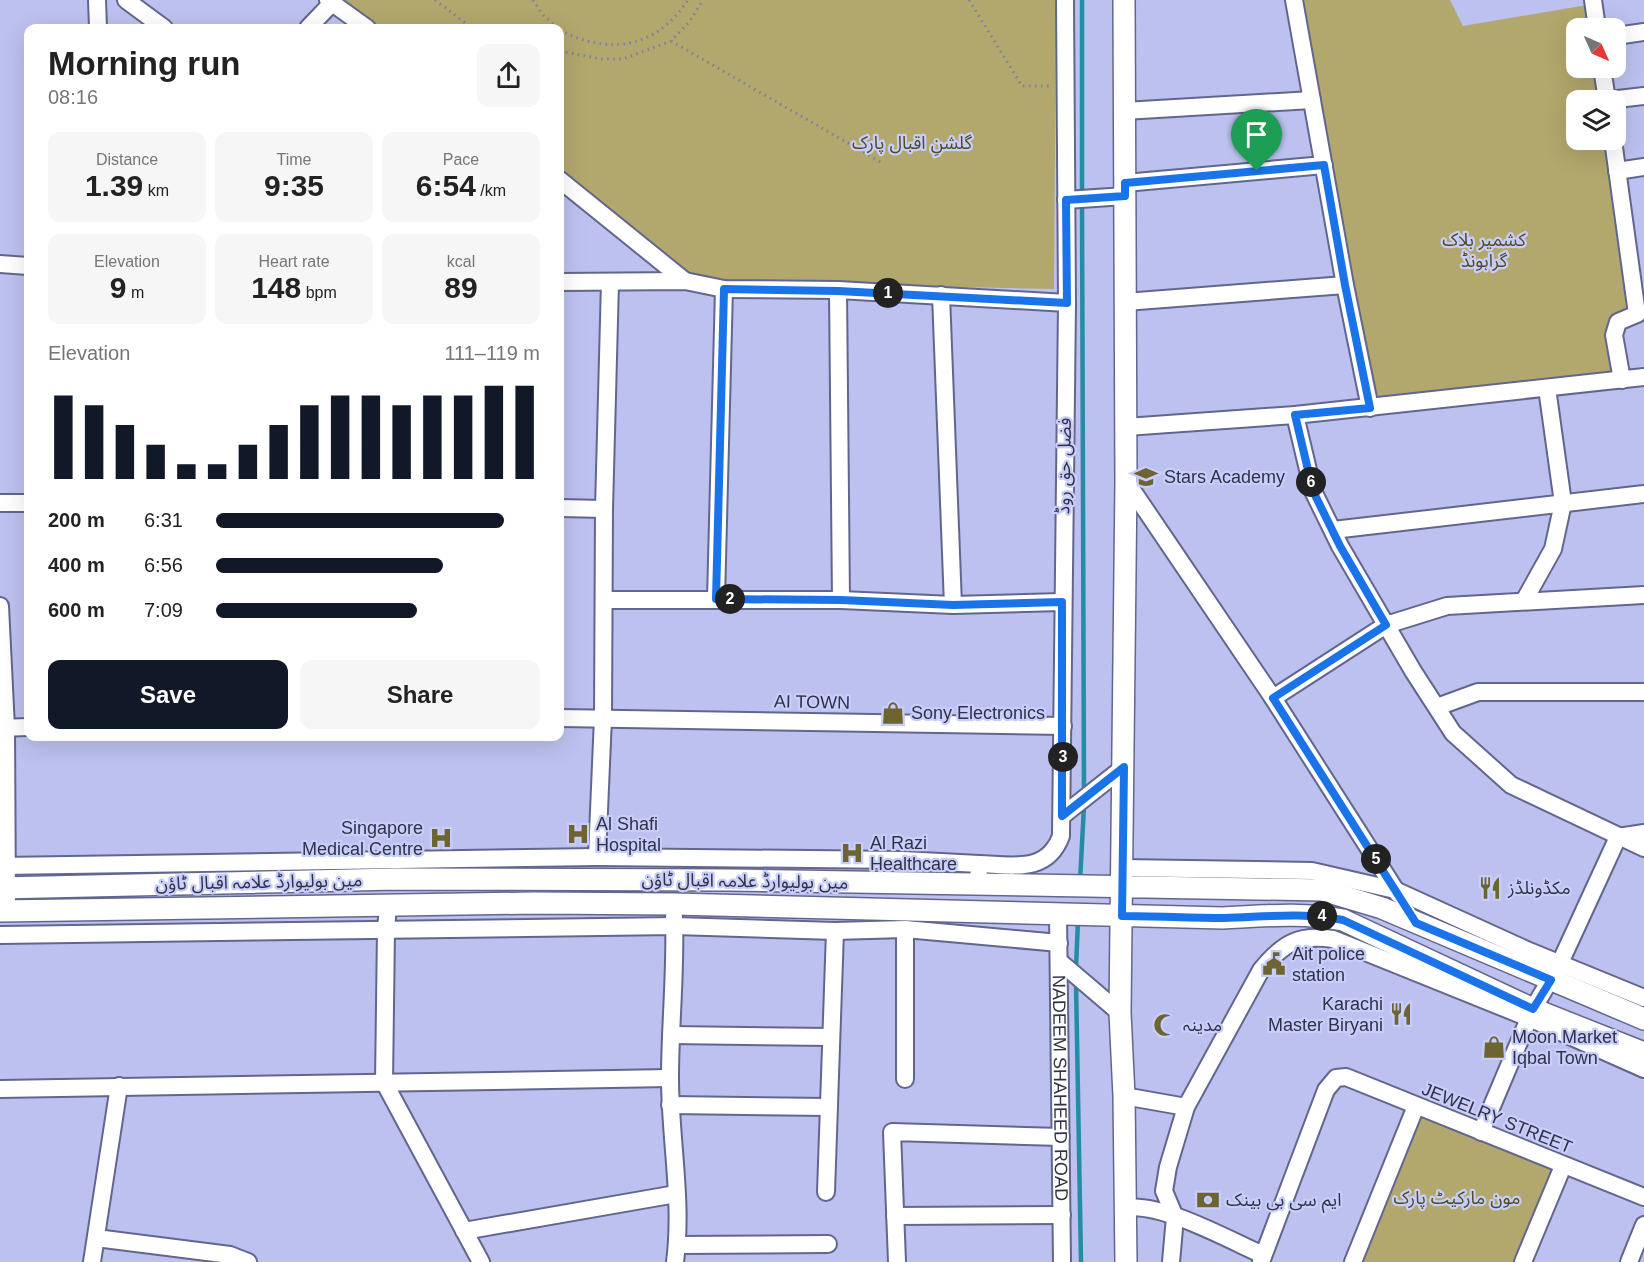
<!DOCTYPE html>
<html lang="en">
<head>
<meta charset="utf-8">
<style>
	:root { --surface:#fff; --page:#f6f6f6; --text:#222; --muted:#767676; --accent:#111827 }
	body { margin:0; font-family:Helvetica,"Noto Sans Arabic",sans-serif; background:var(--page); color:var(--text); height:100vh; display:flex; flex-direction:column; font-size:22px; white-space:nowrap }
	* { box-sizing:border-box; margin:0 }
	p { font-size:20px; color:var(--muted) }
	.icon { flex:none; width:33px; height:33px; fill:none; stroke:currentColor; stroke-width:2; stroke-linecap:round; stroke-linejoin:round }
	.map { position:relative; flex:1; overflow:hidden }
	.panel { position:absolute; left:24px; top:24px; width:540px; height:717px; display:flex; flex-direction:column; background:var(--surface); border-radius:12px; box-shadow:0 6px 24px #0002 }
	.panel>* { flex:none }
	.needle { width:39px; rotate:135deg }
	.controls { position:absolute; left:1566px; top:18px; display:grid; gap:12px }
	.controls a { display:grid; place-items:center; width:60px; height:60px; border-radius:12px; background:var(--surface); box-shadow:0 6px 24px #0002; font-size:30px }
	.pin { position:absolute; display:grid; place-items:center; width:51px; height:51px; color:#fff; margin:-62px -26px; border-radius:50% 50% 50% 0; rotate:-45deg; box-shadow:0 0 6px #0007 }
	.pin .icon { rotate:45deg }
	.km { position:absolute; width:30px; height:30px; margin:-15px; border-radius:50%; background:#222; color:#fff; font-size:16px; line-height:30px; text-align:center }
	.round { display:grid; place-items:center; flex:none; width:63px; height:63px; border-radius:12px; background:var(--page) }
	.head { display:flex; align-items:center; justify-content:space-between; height:102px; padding:0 24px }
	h1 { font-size:33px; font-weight:700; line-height:45px }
	.stats { display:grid; grid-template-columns:repeat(3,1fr); gap:9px; height:102px; padding:6px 24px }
	.stats div { display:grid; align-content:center; border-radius:12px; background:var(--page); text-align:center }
	.stats b { font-size:30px; font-weight:700 }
	.stats small { font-size:16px; font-weight:400 }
	.stats p { font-size:16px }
	.chart { height:168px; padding:12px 24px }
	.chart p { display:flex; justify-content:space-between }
	.chart svg { width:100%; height:108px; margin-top:6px; stroke:var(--accent); stroke-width:6 }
	.action { display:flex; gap:12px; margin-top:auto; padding:12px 24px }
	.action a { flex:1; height:69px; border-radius:12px; background:var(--accent); color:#fff; font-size:24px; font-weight:700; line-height:69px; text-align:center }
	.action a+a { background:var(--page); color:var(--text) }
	ul { padding:0 24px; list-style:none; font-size:20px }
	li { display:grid; grid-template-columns:96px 72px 1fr; align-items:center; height:45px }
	li i { height:15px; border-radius:8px; background:var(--accent) }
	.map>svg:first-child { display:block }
	.green { fill:#b2a76c }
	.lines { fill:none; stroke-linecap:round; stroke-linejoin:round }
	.stream { stroke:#258ca6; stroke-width:4.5 }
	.minor-casing { stroke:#62668e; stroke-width:20 }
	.major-casing { stroke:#62668e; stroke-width:24 }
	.path { stroke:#7d80a2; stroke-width:3; stroke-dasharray:1.5 4.5; stroke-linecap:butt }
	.minor { stroke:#fff; stroke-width:16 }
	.major { stroke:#fff; stroke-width:21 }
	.route-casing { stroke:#fff; stroke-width:12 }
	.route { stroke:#1a73e8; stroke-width:8 }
	.labels { text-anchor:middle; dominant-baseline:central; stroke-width:4.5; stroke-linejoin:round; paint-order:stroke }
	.park-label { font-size:18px; fill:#514920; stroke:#c8cefc }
	.street-label { font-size:18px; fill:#303244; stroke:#c8cefc }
	.poi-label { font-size:18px; fill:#303244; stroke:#c8cefc; text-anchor:start }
</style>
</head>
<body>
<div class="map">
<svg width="1644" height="1262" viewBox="0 0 1644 1262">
	<rect width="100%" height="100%" fill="#bcc1ef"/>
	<path class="green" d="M 328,0 L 1056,0 L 1054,289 L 685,281 L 560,180 L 560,28 L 365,28 Z
		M 1294,0 L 1450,0 L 1463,26 L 1593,4 L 1597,28 L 1576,28 L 1576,68 L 1602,68 L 1607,100 L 1576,100 L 1576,140 L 1613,140 L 1637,314 L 1618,322 L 1622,380 L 1370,408 Z
		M 1422,1115 L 1557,1170 L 1519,1262 L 1362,1262 Z"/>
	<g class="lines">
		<path class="stream" d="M 1082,195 L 1082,0
			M 1082,203 L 1084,792
			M 1080,881 L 1084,806
			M 1076,968 L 1078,920
			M 1076,983 L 1081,1262"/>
		<g class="minor-casing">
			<g id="minor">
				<path d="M 97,0 L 98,28"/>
				<path d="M 126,0 L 164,28"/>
				<path d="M 328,0 L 367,28"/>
				<path d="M 1294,0 L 1345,285 L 1370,408"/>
				<path d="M 1593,0 L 1597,28"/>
				<path d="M 308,28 L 332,3"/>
				<path d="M 1616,36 L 1644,32"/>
				<path d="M 1602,68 L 1607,100"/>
				<path d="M 1609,100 L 1644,96"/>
				<path d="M 1124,111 L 1312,100"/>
				<path d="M 1613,140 L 1637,314 L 1618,322 L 1614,335 L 1622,380"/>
				<path d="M 1617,171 L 1644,167"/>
				<path d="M 560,180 L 685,281"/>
				<path d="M 1125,183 L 1324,165"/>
				<path d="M 1066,200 L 1125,196"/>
				<path d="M 0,264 L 28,266"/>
				<path d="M 560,282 L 685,281 L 724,289 L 838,290 L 1067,303"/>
				<path d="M 610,282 L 604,509 L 603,718 L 597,857 L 903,860 L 979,864 L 978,885"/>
				<path d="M 838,290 L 841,600"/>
				<path d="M 941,295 L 953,605"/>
				<path d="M 1125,302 L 1345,285"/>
				<path d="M 1295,415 L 1313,491 L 1340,546 L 1413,671 L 1453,733 L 1511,785 L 1644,848"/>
				<path d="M 1126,427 L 1295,415 L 1644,377"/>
				<path d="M 1126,481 L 1273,698 L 1398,894"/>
				<path d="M 0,503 L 28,503"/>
				<path d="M 560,508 L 604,509"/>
				<path d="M 1333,530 L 1644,494"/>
				<path d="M 716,599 L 724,289"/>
				<path d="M 604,600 L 841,600 L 953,605 L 1062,602"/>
				<path d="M 1524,601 L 1553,549 L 1563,503 L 1547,388"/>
				<path d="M 0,606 L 6,728 L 7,911"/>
				<path d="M 1273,698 L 1386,625 L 1447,606 L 1644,595"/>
				<path d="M 1437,707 L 1478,692 L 1644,692"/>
				<path d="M 560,718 L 1063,726"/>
				<path d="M 0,728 L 28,727"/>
				<path d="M 1062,816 L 1124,767"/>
				<path d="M 979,864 C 1012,865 1047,874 1061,836 L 1067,303 L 1065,0"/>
				<path d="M 0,866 L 597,857"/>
				<path d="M 1122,868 L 1312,871 L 1395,890 L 1529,951 L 1644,998"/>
				<path d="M 388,906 L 386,930 L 384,1082 L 481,1262"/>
				<path id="s1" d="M 1058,914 L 1062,1262"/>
				<path d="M 674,917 C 676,971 670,1025 670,1078 C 670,1139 683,1201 675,1262"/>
				<path d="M 905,929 L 905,1079"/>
				<path d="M 0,935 L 675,926 L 835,931 L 905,929 L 1059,943"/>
				<path d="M 1059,961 L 1120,1013"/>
				<path d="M 671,1035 L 831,1037"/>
				<path d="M 0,1089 L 670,1078"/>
				<path d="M 1124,1096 L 1186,1107"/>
				<path d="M 670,1105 L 829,1107"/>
				<path d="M 1481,1132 L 1533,1009 L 1560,963 L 1618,837 L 1644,833"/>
				<path d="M 826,1192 L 835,931"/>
				<path d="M 1126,1208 C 1161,1202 1229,1240 1263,1255"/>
				<path d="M 895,1216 L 1062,1215"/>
				<path d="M 464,1231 L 676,1194"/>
				<path d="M 96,1238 L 230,1255 L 248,1262"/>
				<path d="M 678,1245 L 828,1244"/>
				<path d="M 92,1262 L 119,1086"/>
				<path d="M 897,1262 L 892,1132 L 1061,1137"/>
				<path d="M 1171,1262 L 1175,1217 L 1164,1191 L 1168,1167 L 1186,1107 L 1261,970 C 1283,943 1299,934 1333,939 L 1529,1018 L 1644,1069"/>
				<path d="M 1261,1262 L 1326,1090 L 1336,1078 L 1346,1077 L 1644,1197"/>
				<path d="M 1353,1262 L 1416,1106"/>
				<path d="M 1523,1262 L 1563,1166"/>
				<path d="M 1629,1262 L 1644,1225"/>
			</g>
		</g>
		<g class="major-casing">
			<path id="major" d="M 1124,0 L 1126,481 L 1120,1013 L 1124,1096 L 1126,1262
				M 0,888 L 396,879 L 730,880 L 1322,890 L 1382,908 L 1644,1019
				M 0,911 L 534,903 L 674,904 L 1223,918 C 1264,916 1303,912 1343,920 L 1533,1009 L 1644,1053"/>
		</g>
		<path class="path" d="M 435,0 L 468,25 L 481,28
			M 533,0 L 542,14 L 558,28
			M 969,0 L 1022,86 L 1049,86
			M 560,30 C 608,56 657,48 688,0
			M 671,41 L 884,164
			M 560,51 L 601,59 L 623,59 L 671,41 L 690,21 L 703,0"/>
		<use href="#minor" class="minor"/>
		<use href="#major" class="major"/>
	</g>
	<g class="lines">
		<g class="route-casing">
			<path id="route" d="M 1324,165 L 1345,285 L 1370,408 L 1295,415 L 1313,491 L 1340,546 L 1386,625 L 1273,698 L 1416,923 L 1551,980 L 1533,1009 L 1343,920 C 1303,912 1264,917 1224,918 C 1190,918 1156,916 1122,916 L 1124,767 L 1062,816 L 1062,602 L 953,605 L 841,600 L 716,599 L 724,289 L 838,291 L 1067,303 L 1066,200 L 1125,196 L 1125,183 Z"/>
		</g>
		<use href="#route" class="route"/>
	</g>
	<defs>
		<g id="school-bare" transform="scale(1.8)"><path d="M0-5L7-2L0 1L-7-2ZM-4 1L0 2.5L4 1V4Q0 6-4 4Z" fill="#6e6431" stroke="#c8cefc" stroke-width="2.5" paint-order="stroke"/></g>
		<g id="shop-bare" transform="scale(1.8)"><path d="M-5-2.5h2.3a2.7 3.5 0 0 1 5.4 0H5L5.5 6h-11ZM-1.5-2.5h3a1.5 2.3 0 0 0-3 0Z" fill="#6e6431" stroke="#c8cefc" stroke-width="2.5" paint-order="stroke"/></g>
		<g id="hospital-bare" transform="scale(1.8)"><path d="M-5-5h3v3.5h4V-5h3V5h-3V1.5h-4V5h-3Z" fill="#6e6431" stroke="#c8cefc" stroke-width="2.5" paint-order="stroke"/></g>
		<g id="restaurant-bare" transform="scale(1.8)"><path d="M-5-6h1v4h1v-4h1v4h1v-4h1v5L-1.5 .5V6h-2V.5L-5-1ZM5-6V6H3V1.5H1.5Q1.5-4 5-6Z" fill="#6e6431" stroke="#c8cefc" stroke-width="2.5" paint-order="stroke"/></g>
		<g id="civic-bare" transform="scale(1.8)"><path d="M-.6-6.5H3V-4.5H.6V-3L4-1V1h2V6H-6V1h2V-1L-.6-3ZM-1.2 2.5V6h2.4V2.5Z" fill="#6e6431" stroke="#c8cefc" stroke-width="2.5" paint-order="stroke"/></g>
		<g id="mosque-bare" transform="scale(1.8)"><path d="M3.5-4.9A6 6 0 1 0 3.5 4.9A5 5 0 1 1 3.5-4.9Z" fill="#6e6431" stroke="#c8cefc" stroke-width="2.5" paint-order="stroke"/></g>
		<g id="bank-bare" transform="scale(1.8)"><path d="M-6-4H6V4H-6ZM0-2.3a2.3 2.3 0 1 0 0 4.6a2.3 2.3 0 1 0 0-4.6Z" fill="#6e6431" stroke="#c8cefc" stroke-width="2.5" paint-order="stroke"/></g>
	</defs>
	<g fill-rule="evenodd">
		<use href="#school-bare" x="1146" y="477"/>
		<use href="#shop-bare" x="893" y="713"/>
		<use href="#hospital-bare" x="578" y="834"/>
		<use href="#hospital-bare" x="441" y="838"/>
		<use href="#hospital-bare" x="852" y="853"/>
		<use href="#restaurant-bare" x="1490" y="888"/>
		<use href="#civic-bare" x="1274" y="964"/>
		<use href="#restaurant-bare" x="1401" y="1014"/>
		<use href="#mosque-bare" x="1165" y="1025"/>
		<use href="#shop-bare" x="1494" y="1047"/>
		<use href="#bank-bare" x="1208" y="1200"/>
	</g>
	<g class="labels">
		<g class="park-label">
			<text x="912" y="143">گلشنِ اقبال پارک</text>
			<text x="1484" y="240">کشمیر بلاک<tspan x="1484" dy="21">ﮔﺮﺍﮨﻮﻧﮉ</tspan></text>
			<text x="1457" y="1198">مون مارکیٹ پارک</text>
		</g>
		<g class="street-label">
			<text transform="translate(1064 466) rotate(-89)">فضل حق روڈ</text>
			<text transform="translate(812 702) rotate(1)">AI TOWN</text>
			<text transform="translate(745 881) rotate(1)">مین بولیوارڈ علامہ اقبال ٹاؤن</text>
			<text transform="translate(259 882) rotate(-1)">مین بولیوارڈ علامہ اقبال ٹاؤن</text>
			<text stroke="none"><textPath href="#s1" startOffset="174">NADEEM SHAHEED ROAD</textPath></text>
			<text transform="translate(1497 1118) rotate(22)">JEWELRY STREET</text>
		</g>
		<g class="poi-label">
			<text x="1164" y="477">Stars Academy</text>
			<text x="911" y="713">Sony Electronics</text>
			<text x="596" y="824">Al Shafi<tspan x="596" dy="21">Hospital</tspan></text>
			<text x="423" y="828" text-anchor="end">Singapore<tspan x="423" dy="21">Medical Centre</tspan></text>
			<text x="870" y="843">Al Razi<tspan x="870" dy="21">Healthcare</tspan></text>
			<text x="1508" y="888">مکڈونلڈز</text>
			<text x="1292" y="954">Ait police<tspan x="1292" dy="21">station</tspan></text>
			<text x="1383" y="1004" text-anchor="end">Karachi<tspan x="1383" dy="21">Master Biryani</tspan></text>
			<text x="1183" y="1025">مدینہ</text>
			<text x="1512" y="1037">Moon Market<tspan x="1512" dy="21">Iqbal Town</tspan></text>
			<text x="1226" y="1200">ایم سی بی بینک</text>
		</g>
	</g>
</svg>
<div class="controls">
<a><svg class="needle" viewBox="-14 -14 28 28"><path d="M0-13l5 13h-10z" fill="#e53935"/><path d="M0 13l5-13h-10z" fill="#767676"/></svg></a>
<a><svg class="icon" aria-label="layers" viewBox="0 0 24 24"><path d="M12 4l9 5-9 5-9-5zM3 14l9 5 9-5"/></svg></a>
</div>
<div class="pin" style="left:1257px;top:171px;background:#1e9e55"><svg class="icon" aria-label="arrive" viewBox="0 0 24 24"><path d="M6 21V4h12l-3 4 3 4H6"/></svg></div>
<b class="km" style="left:888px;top:293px">1</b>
<b class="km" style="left:730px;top:599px">2</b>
<b class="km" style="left:1063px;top:757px">3</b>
<b class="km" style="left:1322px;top:916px">4</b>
<b class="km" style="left:1376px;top:859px">5</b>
<b class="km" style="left:1311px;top:482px">6</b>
<section class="panel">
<div class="head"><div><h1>Morning run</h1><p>08:16</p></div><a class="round"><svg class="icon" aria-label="share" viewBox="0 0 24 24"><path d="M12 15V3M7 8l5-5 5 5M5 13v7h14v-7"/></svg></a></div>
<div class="stats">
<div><p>Distance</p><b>1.39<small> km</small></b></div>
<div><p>Time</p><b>9:35</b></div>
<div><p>Pace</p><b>6:54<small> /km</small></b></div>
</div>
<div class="stats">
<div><p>Elevation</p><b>9<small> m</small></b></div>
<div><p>Heart rate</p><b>148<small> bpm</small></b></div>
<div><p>kcal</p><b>89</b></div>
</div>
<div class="chart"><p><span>Elevation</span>111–119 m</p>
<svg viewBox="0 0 160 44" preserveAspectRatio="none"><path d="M5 44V10M15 44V14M25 44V22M35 44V30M45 44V38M55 44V38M65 44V30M75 44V22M85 44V14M95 44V10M105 44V10M115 44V14M125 44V10M135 44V10M145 44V6M155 44V6"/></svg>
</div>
<ul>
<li><b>200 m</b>6:31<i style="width:89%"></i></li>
<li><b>400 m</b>6:56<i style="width:70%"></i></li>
<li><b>600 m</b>7:09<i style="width:62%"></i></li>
</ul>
<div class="action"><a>Save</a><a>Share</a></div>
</section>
</div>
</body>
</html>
